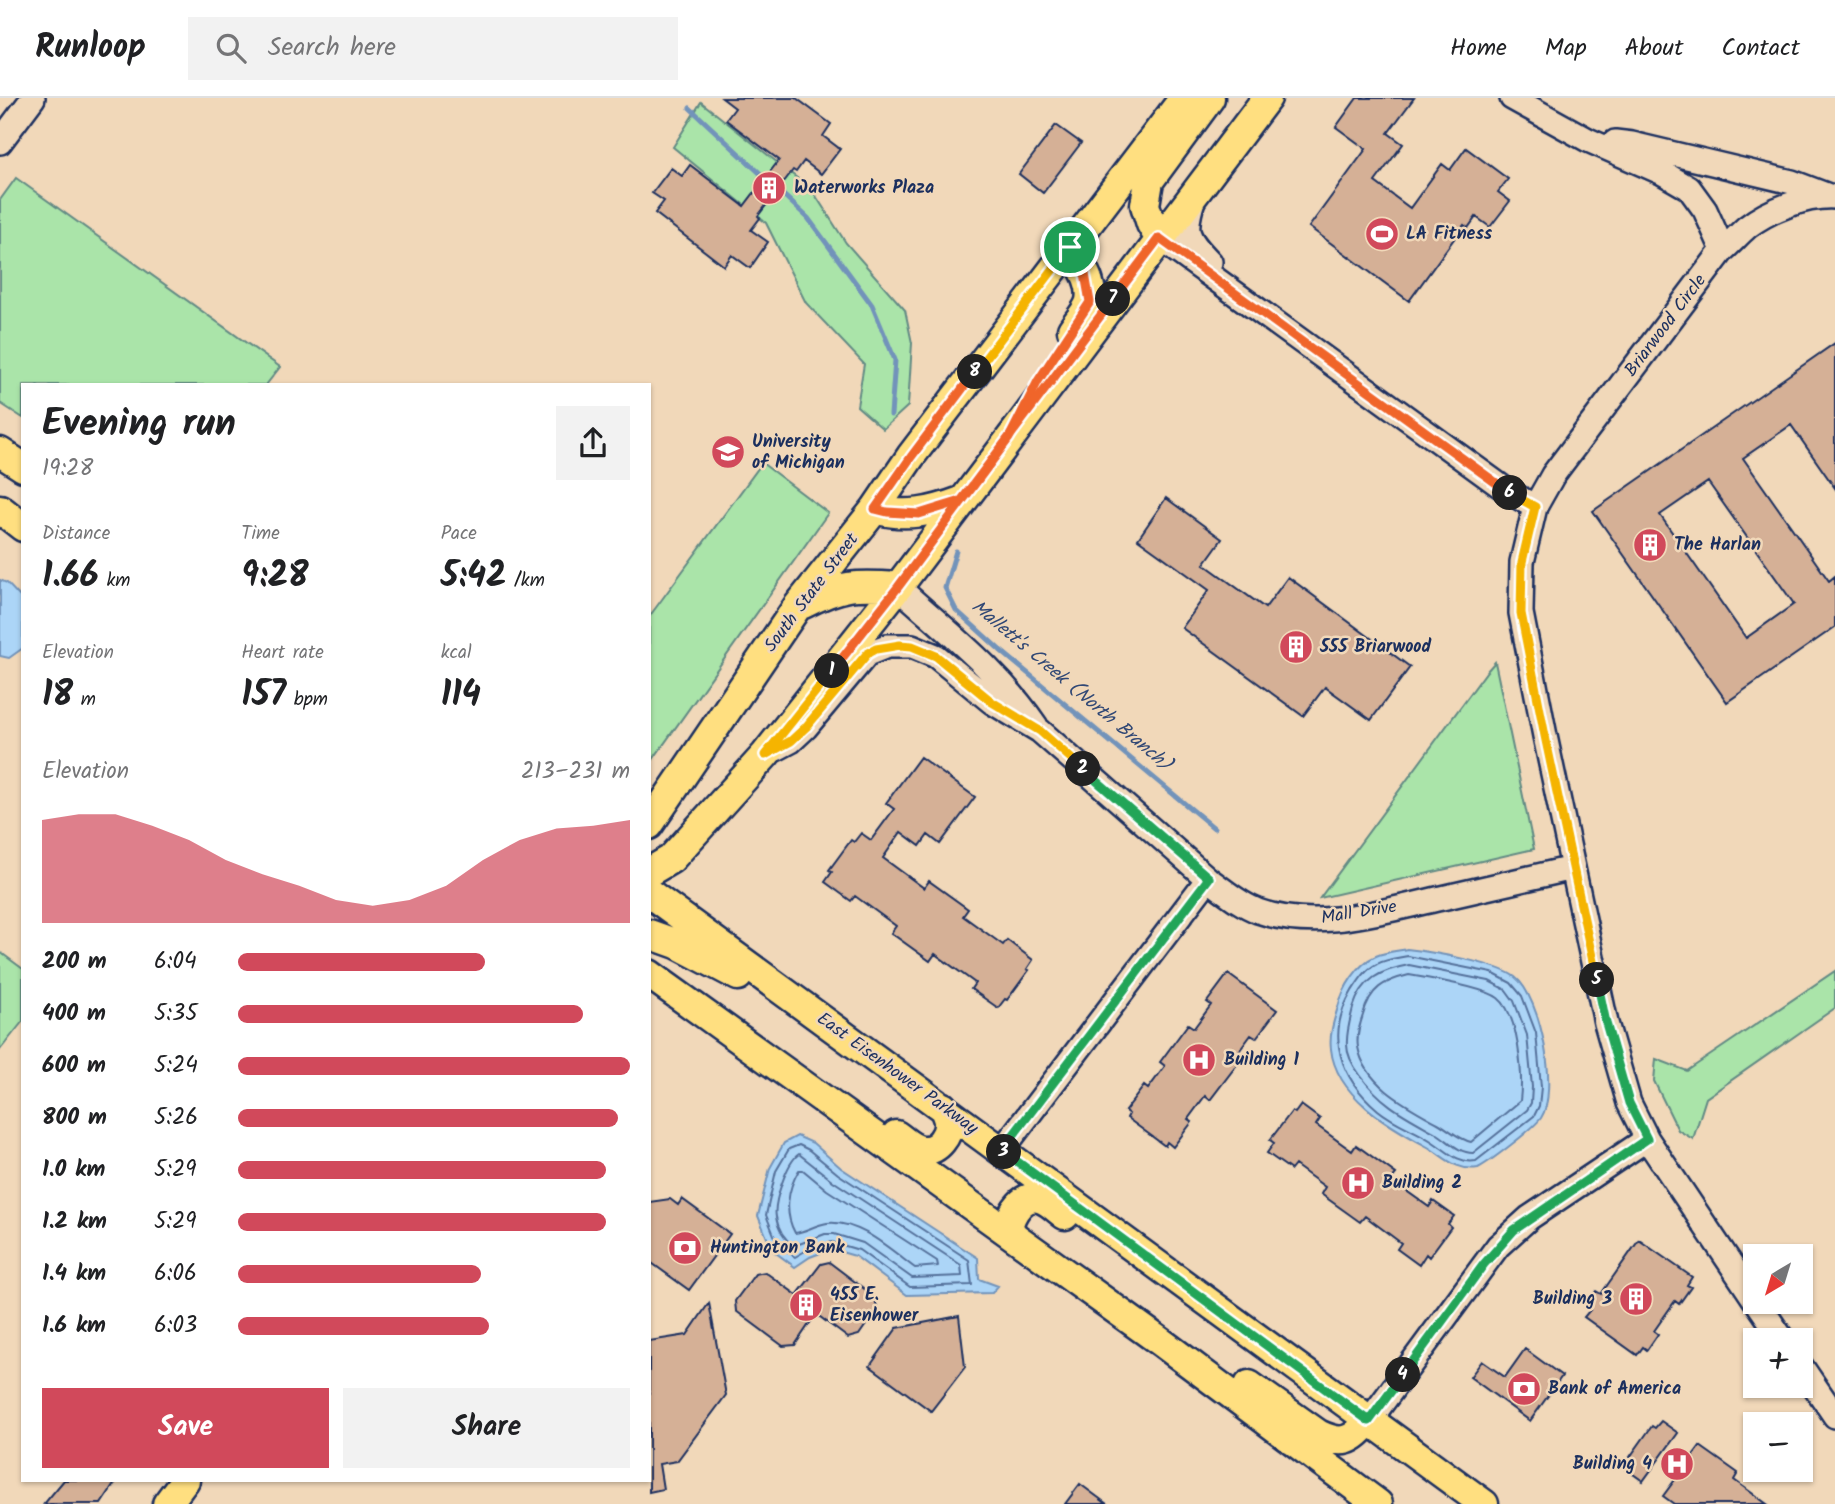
<!DOCTYPE html>
<html lang="en">
<head>
<meta charset="utf-8">
<style>
	:root { --surface:#fff; --page:#f2f2f2; --text:#202124; --muted:#757577; --line:#e0e0e0; --accent:#d1495b }
	body { margin:0; font-family:Kalam,sans-serif; background:var(--page); color:var(--text); height:100vh; display:flex; flex-direction:column; font-size:26px; white-space:nowrap }
	* { box-sizing:border-box; margin:0 }
	p { font-size:23px; color:var(--muted) }
	.icon { flex:none; width:38px; height:38px; fill:none; stroke:currentColor; stroke-width:2; stroke-linecap:round; stroke-linejoin:round }
	.map { position:relative; flex:1; overflow:hidden }
	.panel { position:absolute; left:21px; top:285px; width:630px; height:1099px; display:flex; flex-direction:column; background:var(--surface); border-radius:0px; box-shadow:0 2px 5px #0004 }
	.panel>* { flex:none }
	.needle { width:46px; rotate:218deg }
	.controls { position:absolute; left:1743px; top:1146px; display:grid; gap:14px }
	.controls a { display:grid; place-items:center; width:70px; height:70px; border-radius:0px; background:var(--surface); box-shadow:0 2px 5px #0004; font-size:35px }
	.pin { position:absolute; display:grid; place-items:center; width:60px; height:60px; color:#fff; margin:-30px; border:4px solid #fff; border-radius:50%; box-shadow:0 2px 7px #0007 }
	.km { position:absolute; width:35px; height:35px; margin:-18px; border-radius:50%; background:#222; color:#fff; font-size:19px; line-height:35px; text-align:center }
	.round { display:grid; place-items:center; flex:none; width:74px; height:74px; border-radius:0px; background:var(--page) }
	.headline { display:flex; align-items:center; justify-content:space-between; height:119px; padding:0 21px }
	h1 { font-size:38px; font-weight:700; line-height:52px }
	.figures { display:grid; grid-template-columns:repeat(3,1fr); gap:10px; height:119px; padding:7px 21px }
	.figures div { display:grid; align-content:center }
	.figures b { font-size:35px; font-weight:700 }
	.figures small { font-size:19px; font-weight:400 }
	.figures p { font-size:19px }
	.chart { height:196px; padding:14px 21px }
	.chart p { display:flex; justify-content:space-between }
	.chart svg { width:100%; height:126px; margin-top:7px; fill:var(--accent); opacity:.7 }
	.cta { display:flex; gap:14px; margin-top:auto; padding:14px 21px }
	.cta a { flex:1; height:80px; border-radius:0px; background:var(--accent); color:#fff; font-size:28px; font-weight:700; line-height:80px; text-align:center }
	.cta a+a { background:var(--page); color:var(--text) }
	ul { padding:0 21px; list-style:none; font-size:23px }
	li { display:grid; grid-template-columns:112px 84px 1fr; align-items:center; height:52px }
	li i { height:18px; border-radius:9px; background:var(--accent) }
	header { display:flex; align-items:center; gap:42px; box-sizing:border-box; height:98px; padding:0 35px; background:var(--surface); border-bottom:2px solid var(--line) }
	header strong { font-size:33px }
	nav { display:flex; gap:38px; margin-inline-start:auto; font-size:24px }
	.search { width:490px; height:63px; background:var(--page); display:flex; align-items:center; gap:18px; box-sizing:border-box; padding:0 24px; border-radius:0px; color:var(--muted); font-size:26px }
	.map>svg:first-child { display:block }
	.green { fill:#aae4a9; stroke:#628a84; stroke-width:2 }
	.water { fill:#acd5f7; stroke:#7293ba; stroke-width:2 }
	.lines { fill:none; stroke-linecap:round; stroke-linejoin:round }
	.shore { stroke:#55719b; stroke-width:2 }
	.stream { stroke:#7293ba; stroke-width:5 }
	.building { fill:#d5b096; stroke:#1b2f5e; stroke-width:2; fill-rule:evenodd }
	.minor-casing { stroke:#1b2f5e; stroke-width:28 }
	.major-casing { stroke:#1b2f5e; stroke-width:33 }
	.minor { stroke:#f1d8b9; stroke-width:23 }
	.major { stroke:#ffdf80; stroke-width:28 }
	.split-1-casing { stroke:#fff; stroke-width:14 }
	.split-2-casing { stroke:#fff; stroke-width:14 }
	.split-3-casing { stroke:#fff; stroke-width:14 }
	.split-4-casing { stroke:#fff; stroke-width:14 }
	.split-5-casing { stroke:#fff; stroke-width:14 }
	.split-6-casing { stroke:#fff; stroke-width:14 }
	.split-7-casing { stroke:#fff; stroke-width:14 }
	.split-8-casing { stroke:#fff; stroke-width:14 }
	.split-9-casing { stroke:#fff; stroke-width:14 }
	.split-1 { stroke:#f0652b; stroke-width:9 }
	.split-2 { stroke:#f5b400; stroke-width:9 }
	.split-3 { stroke:#22a559; stroke-width:9 }
	.split-4 { stroke:#22a559; stroke-width:9 }
	.split-5 { stroke:#22a559; stroke-width:9 }
	.split-6 { stroke:#f5b400; stroke-width:9 }
	.split-7 { stroke:#f0652b; stroke-width:9 }
	.split-8 { stroke:#f0652b; stroke-width:9 }
	.split-9 { stroke:#f5b400; stroke-width:9 }
	.labels { text-anchor:middle; dominant-baseline:central; stroke-width:5; stroke-linejoin:round; paint-order:stroke }
	.poi-label { font-size:18px; font-weight:bold; fill:#1b2f5e; stroke:#f1d8b9; text-anchor:start }
	.street-label { font-size:18px; fill:#1b2f5e; stroke:#f1d8b9 }
	.water-label { font-size:19px; font-style:italic; fill:#314875; stroke:#f1d8b9 }
</style>
</head>
<body>
<header>
<strong>Runloop</strong>
<div class="search"><svg class="icon" aria-label="search" viewBox="0 0 24 24"><circle cx="10" cy="10" r="6"/><path d="M15 15l6 6"/></svg>Search here</div>
<nav><a>Home</a><a>Map</a><a>About</a><a>Contact</a></nav>
</header>
<div class="map">
<svg width="1835" height="1406" viewBox="0 0 1835 1406">
	<rect width="100%" height="100%" fill="#f1d8b9"/>
	<filter id="ink" filterUnits="userSpaceOnUse"><feTurbulence type="fractalNoise" baseFrequency=".0143" numOctaves="2"/><feDisplacementMap in="SourceGraphic" scale="14" xChannelSelector="R" yChannelSelector="G"/><feConvolveMatrix kernelMatrix="1 2 1 2 8 2 1 2 1" color-interpolation-filters="sRGB"/></filter>
	<g filter="url(#ink)">
		<path class="green" d="M 701,4 L 812,92 L 846,145 L 905,212 L 912,245 L 908,308 L 883,331 L 857,308 L 864,266 L 806,205 L 766,125 L 673,49 Z
			M 16,80 L 280,269 L 266,287 L 23,287 L 23,320 L 0,305 L 0,102 Z
			M 762,365 L 828,415 L 649,667 L 649,519 Z
			M 1495,564 L 1534,751 L 1320,800 L 1487,573 Z
			M 0,854 L 23,871 L 23,923 L 0,952 Z
			M 1835,873 L 1835,910 L 1706,1000 L 1693,1041 L 1678,1032 L 1654,983 L 1656,961 L 1687,973 Z"/>
		<path class="water" d="M 0,482 L 7,485 L 23,502 L 23,550 L 9,560 L 0,558 Z
			M 1407,851 C 1432,854 1497,865 1515,879 C 1541,899 1559,994 1541,1020 C 1534,1030 1490,1064 1478,1070 C 1456,1074 1444,1058 1426,1048 C 1389,1028 1336,998 1331,951 C 1329,937 1334,922 1338,909 C 1343,890 1357,866 1376,858 C 1385,854 1397,853 1407,851 Z
			M 797,1038 L 813,1045 L 841,1070 L 978,1160 L 979,1181 L 998,1188 L 992,1195 L 907,1197 L 855,1158 L 831,1151 L 810,1159 L 795,1169 L 772,1152 L 758,1118 L 770,1070 L 784,1045 Z"/>
		<g class="lines">
			<path class="shore" d="M 1408,858 L 1492,875 L 1511,885 L 1522,898 L 1536,935 L 1541,989 L 1539,1008 L 1534,1018 L 1476,1063 C 1458,1066 1447,1053 1433,1044 C 1415,1032 1395,1026 1378,1012 C 1340,980 1325,937 1352,893 C 1359,882 1365,872 1377,866 C 1386,861 1398,860 1408,858 Z
				M 1409,867 L 1489,883 L 1506,892 L 1514,903 L 1527,937 L 1532,989 L 1531,1005 L 1527,1012 L 1473,1055 C 1458,1055 1448,1042 1436,1035 C 1404,1017 1382,1007 1360,977 C 1354,969 1347,958 1347,947 C 1346,935 1350,922 1353,910 C 1362,881 1381,872 1409,867 Z
				M 1409,877 C 1427,880 1485,890 1498,900 C 1519,916 1523,978 1520,1003 L 1471,1044 C 1458,1041 1449,1031 1438,1025 C 1407,1008 1365,987 1358,949 C 1356,938 1360,926 1363,917 C 1370,890 1384,883 1409,877 Z
				M 799,1047 L 809,1052 L 838,1076 L 969,1162 L 972,1187 L 910,1189 L 859,1152 L 832,1144 L 807,1152 L 795,1159 L 778,1147 L 766,1117 L 776,1073 L 789,1051 Z
				M 799,1056 L 833,1083 L 961,1167 L 962,1178 L 912,1180 L 863,1145 L 834,1136 L 825,1136 L 794,1148 C 784,1141 778,1131 776,1119 C 773,1105 787,1064 799,1056 Z
				M 803,1072 L 827,1092 L 937,1163 L 938,1168 L 915,1170 C 892,1153 858,1121 827,1125 C 815,1127 805,1134 795,1135 C 784,1115 787,1092 799,1072 Z"/>
			<path class="stream" d="M 690,10 L 808,120 L 872,207 L 895,262 L 891,317
				M 956,453 L 945,490 L 956,512 L 1000,552 L 1214,730"/>
		</g>
		<path class="building" d="M 722,0 L 796,0 L 831,26 L 823,38 L 840,51 L 821,76 L 804,63 L 796,74 L 793,72 L 758,118 L 760,120 L 751,132 L 768,144 L 750,170 L 732,157 L 724,168 L 655,115 L 664,103 L 652,95 L 671,70 L 682,78 L 690,67 L 744,108 L 779,62 L 726,22 L 735,10 Z
			M 1357,0 L 1414,0 L 1388,35 L 1403,46 L 1375,84 L 1410,110 L 1442,66 L 1450,72 L 1466,50 L 1508,81 L 1498,94 L 1510,103 L 1490,129 L 1476,119 L 1468,130 L 1464,127 L 1409,203 L 1309,129 L 1366,51 L 1336,29 Z
			M 1056,27 L 1081,45 L 1043,95 L 1019,76 Z
			M 1835,245 L 1835,390 L 1791,327 L 1743,360 L 1829,483 L 1835,478 L 1835,529 L 1727,604 L 1593,413 ZM 1708,384 L 1794,506 L 1746,540 L 1660,417 Z
			M 1166,400 L 1222,441 L 1204,466 L 1265,510 L 1288,479 L 1410,569 L 1371,622 L 1325,589 L 1303,618 L 1182,530 L 1209,492 L 1138,441 Z
			M 920,659 L 975,699 L 940,746 L 928,737 L 920,748 L 901,734 L 883,760 L 924,790 L 929,783 L 968,811 L 963,818 L 1003,847 L 1007,842 L 1033,862 L 1027,871 L 1029,872 L 1007,902 L 1005,901 L 998,910 L 971,891 L 975,885 L 935,856 L 930,863 L 891,835 L 896,828 L 855,798 L 851,803 L 825,784 L 832,774 L 829,772 L 851,742 L 854,744 L 861,735 L 871,742 L 894,711 L 886,705 Z
			M 1228,876 L 1277,912 L 1256,940 L 1251,937 L 1234,960 L 1239,964 L 1210,1002 L 1205,998 L 1188,1021 L 1192,1024 L 1173,1049 L 1167,1044 L 1165,1048 L 1127,1020 L 1129,1016 L 1125,1013 L 1144,988 L 1148,991 L 1165,968 L 1160,964 L 1188,926 L 1194,930 L 1211,907 L 1207,904 Z
			M 1301,1007 L 1320,1021 L 1316,1027 L 1352,1053 L 1356,1047 L 1396,1076 L 1391,1082 L 1429,1109 L 1433,1103 L 1454,1118 L 1448,1126 L 1451,1129 L 1429,1159 L 1426,1156 L 1419,1167 L 1397,1151 L 1401,1145 L 1365,1118 L 1360,1124 L 1321,1096 L 1325,1089 L 1295,1067 L 1291,1072 L 1267,1055 L 1274,1045 L 1270,1042 L 1292,1013 L 1295,1015 Z
			M 670,1101 L 678,1107 L 682,1101 L 730,1136 L 689,1192 L 649,1163 L 649,1104 Z
			M 1639,1142 L 1692,1179 L 1687,1187 L 1691,1189 L 1679,1206 L 1675,1203 L 1654,1233 L 1658,1236 L 1647,1252 L 1643,1249 L 1637,1257 L 1584,1219 L 1590,1212 L 1585,1209 L 1596,1193 L 1601,1196 Z
			M 829,1164 L 875,1199 L 877,1211 L 859,1237 L 848,1240 L 816,1216 L 795,1247 L 783,1248 L 736,1213 L 735,1203 L 755,1176 L 765,1174 L 797,1197 L 821,1166 Z
			M 709,1205 L 726,1297 L 677,1363 L 659,1366 L 663,1391 L 649,1394 L 649,1243 L 687,1237 Z
			M 959,1218 L 965,1269 L 931,1313 L 870,1268 L 897,1230 Z
			M 1525,1251 L 1562,1278 L 1530,1323 L 1470,1279 L 1482,1263 L 1505,1279 Z
			M 1661,1323 L 1678,1335 L 1643,1383 L 1626,1371 L 1633,1361 L 1630,1359 L 1652,1328 L 1655,1330 Z
			M 1700,1348 L 1738,1375 L 1734,1382 L 1767,1406 L 1674,1406 L 1663,1398 Z
			M 64,1382 L 117,1382 L 101,1406 L 44,1406 Z
			M 1080,1386 L 1107,1406 L 1065,1406 Z"/>
		<g class="lines">
			<g class="minor-casing">
				<path id="minor" d="M 1512,0 L 1588,42 L 1663,75 L 1689,90 L 1705,112 L 1723,152
					M 0,44 L 33,0
					M 1615,44 L 1632,46 L 1792,84 L 1829,98
					M 1194,99 C 1183,134 1185,138 1210,164
					M 1159,140 L 1506,392 L 1535,409
					M 898,489 C 946,533 999,573 1036,628
					M 776,651 L 791,643 L 806,629 L 867,556 L 887,548 L 912,548 L 936,558 L 992,604 L 1040,633 L 1208,781 C 1224,792 1239,806 1258,813 C 1318,834 1382,813 1442,800 C 1486,790 1529,780 1573,770
					M 1002,1052 L 1208,781
					M 1755,1202 L 1647,1041 L 1629,1005 L 1606,925 L 1545,638 L 1521,515 L 1522,464 L 1535,409 L 1553,377 L 1723,152 C 1731,145 1739,136 1747,129 C 1769,112 1807,97 1835,99
					M 1757,1204 L 1783,1242
					M 1801,1268 L 1835,1318
					M 1369,1323 L 1498,1148 L 1529,1120 L 1647,1041"/>
			</g>
			<g class="major-casing">
				<path id="major" d="M 1159,140 L 1151,126 L 1145,107 L 1149,83 L 1210,0
					M 1070,149 C 1079,165 1094,183 1090,203 C 1088,212 1077,224 1072,232
					M 0,354 L 23,369
					M 0,411 L 23,429
					M 875,411 C 905,420 932,414 961,403
					M 803,506 C 842,486 855,486 898,489
					M 649,727 L 797,509 L 875,411 L 911,358 L 1184,0
					M 649,774 L 671,761 L 765,657 L 898,489 L 1267,0
					M 649,795 L 1484,1406
					M 649,836 L 677,846 L 738,878
					M 649,876 L 1161,1244 L 1378,1406
					M 896,1037 C 905,1043 914,1053 925,1052 C 938,1052 949,1037 948,1025 C 948,1020 945,1014 943,1009
					M 1015,1139 L 1008,1130 C 1011,1115 1024,1093 1042,1101 C 1050,1104 1058,1112 1065,1117
					M 1249,1287 L 1318,1336 C 1343,1348 1352,1343 1369,1323
					M 167,1406 L 185,1382"/>
			</g>
			<use href="#minor" class="minor"/>
			<use href="#major" class="major"/>
		</g>
	</g>
	<g class="lines" filter="url(#ink)">
		<g class="split-1-casing">
			<path id="split-1" d="M 832,573 L 898,489 L 1009,340 L 1038,283 L 1090,204 L 1085,176 L 1070,149"/>
		</g>
		<g class="split-2-casing">
			<path id="split-2" d="M 832,573 L 765,657 L 791,643 L 806,629 L 867,556 L 876,551 L 900,547 L 912,548 L 936,558 L 992,604 L 1040,633 L 1083,671"/>
		</g>
		<g class="split-3-casing">
			<path id="split-3" d="M 1004,1054 L 1002,1052 L 1209,780 L 1083,671"/>
		</g>
		<g class="split-4-casing">
			<path id="split-4" d="M 1004,1054 L 1369,1323 L 1403,1277"/>
		</g>
		<g class="split-5-casing">
			<path id="split-5" d="M 1403,1277 L 1484,1166 L 1514,1132 L 1647,1041 L 1629,1005 L 1606,925 L 1597,882"/>
		</g>
		<g class="split-6-casing">
			<path id="split-6" d="M 1510,395 L 1535,409 L 1522,464 L 1521,515 L 1545,638 L 1597,882"/>
		</g>
		<g class="split-7-casing">
			<path id="split-7" d="M 1113,201 L 1159,140 L 1510,395"/>
		</g>
		<g class="split-8-casing">
			<path id="split-8" d="M 975,274 L 911,359 L 875,411 L 887,414 L 919,416 L 961,403 L 1113,201"/>
		</g>
		<g class="split-9-casing">
			<path id="split-9" d="M 975,274 L 1070,149"/>
		</g>
		<use href="#split-1" class="split-1"/>
		<use href="#split-2" class="split-2"/>
		<use href="#split-3" class="split-3"/>
		<use href="#split-4" class="split-4"/>
		<use href="#split-5" class="split-5"/>
		<use href="#split-6" class="split-6"/>
		<use href="#split-7" class="split-7"/>
		<use href="#split-8" class="split-8"/>
		<use href="#split-9" class="split-9"/>
	</g>
	<defs>
		<g id="building-disc" transform="scale(1.75)"><circle r="9.5" fill="#d1495b" stroke="#f1d8b9"/><path d="M-4-6H4V6H1V3H-1V6H-4ZM-2.5-4.3h1.7v1.8h-1.7ZM.8-4.3h1.7v1.8H.8ZM-2.5-1h1.7V.8h-1.7ZM.8-1h1.7V.8H.8Z" fill="#fff"/></g>
		<g id="stadium-disc" transform="scale(1.75)"><circle r="9.5" fill="#d1495b" stroke="#f1d8b9"/><path d="M0-5a6.5 5 0 1 0 0 10a6.5 5 0 1 0 0-10ZM-3.5-1.8h7v3.6h-7Z" fill="#fff"/></g>
		<g id="university-disc" transform="scale(1.75)"><circle r="9.5" fill="#d1495b" stroke="#f1d8b9"/><path d="M0-5L7-2L0 1L-7-2ZM-4 1L0 2.5L4 1V4Q0 6-4 4Z" fill="#fff"/></g>
		<g id="hospital-disc" transform="scale(1.75)"><circle r="9.5" fill="#d1495b" stroke="#f1d8b9"/><path d="M-5-5h3v3.5h4V-5h3V5h-3V1.5h-4V5h-3Z" fill="#fff"/></g>
		<g id="bank-disc" transform="scale(1.75)"><circle r="9.5" fill="#d1495b" stroke="#f1d8b9"/><path d="M-6-4H6V4H-6ZM0-2.3a2.3 2.3 0 1 0 0 4.6a2.3 2.3 0 1 0 0-4.6Z" fill="#fff"/></g>
	</defs>
	<g fill-rule="evenodd">
		<use href="#building-disc" x="769" y="90"/>
		<use href="#stadium-disc" x="1382" y="136"/>
		<use href="#university-disc" x="728" y="354"/>
		<use href="#building-disc" x="1650" y="447"/>
		<use href="#building-disc" x="1296" y="549"/>
		<use href="#hospital-disc" x="1199" y="962"/>
		<use href="#hospital-disc" x="1358" y="1085"/>
		<use href="#bank-disc" x="685" y="1150"/>
		<use href="#building-disc" x="1636" y="1201"/>
		<use href="#building-disc" x="806" y="1207"/>
		<use href="#bank-disc" x="1524" y="1291"/>
		<use href="#hospital-disc" x="1677" y="1366"/>
	</g>
	<g class="labels">
		<g class="poi-label">
			<text x="794" y="90">Waterworks Plaza</text>
			<text x="1406" y="136">LA Fitness</text>
			<text x="752" y="344">University<tspan x="752" dy="21">of Michigan</tspan></text>
			<text x="1674" y="447">The Harlan</text>
			<text x="1320" y="549">555 Briarwood</text>
			<text x="1224" y="962">Building 1</text>
			<text x="1382" y="1085">Building 2</text>
			<text x="710" y="1150">Huntington Bank</text>
			<text x="830" y="1197">455 E.<tspan x="830" dy="21">Eisenhower</tspan></text>
			<text x="1612" y="1201" text-anchor="end">Building 3</text>
			<text x="1548" y="1291">Bank of America</text>
			<text x="1652" y="1366" text-anchor="end">Building 4</text>
		</g>
		<g class="street-label">
			<text transform="translate(1666 228) rotate(-53)">Briarwood Circle</text>
			<text transform="translate(812 495) rotate(-53)">South State Street</text>
			<text transform="translate(1359 815) rotate(-9)">Mall Drive</text>
			<text transform="translate(897 976) rotate(36)">East Eisenhower Parkway</text>
		</g>
		<g class="water-label">
			<text transform="translate(1071 588) rotate(40)">Mallett's Creek (North Branch)</text>
		</g>
	</g>
</svg>
<div class="controls">
<a><svg class="needle" viewBox="-14 -14 28 28"><path d="M0-13l5 13h-10z" fill="#e53935"/><path d="M0 13l5-13h-10z" fill="#757577"/></svg></a>
<a>+</a>
<a>−</a>
</div>
<div class="pin" style="left:1070px;top:149px;background:#1e9e55"><svg class="icon" aria-label="arrive" viewBox="0 0 24 24"><path d="M6 21V4h12l-3 4 3 4H6"/></svg></div>
<b class="km" style="left:832px;top:573px">1</b>
<b class="km" style="left:1083px;top:671px">2</b>
<b class="km" style="left:1004px;top:1054px">3</b>
<b class="km" style="left:1403px;top:1277px">4</b>
<b class="km" style="left:1597px;top:882px">5</b>
<b class="km" style="left:1510px;top:395px">6</b>
<b class="km" style="left:1113px;top:201px">7</b>
<b class="km" style="left:975px;top:274px">8</b>
<section class="panel">
<div class="headline"><div><h1>Evening run</h1><p>19:28</p></div><a class="round"><svg class="icon" aria-label="share" viewBox="0 0 24 24"><path d="M12 15V3M7 8l5-5 5 5M5 13v7h14v-7"/></svg></a></div>
<div class="figures">
<div><p>Distance</p><b>1.66<small> km</small></b></div>
<div><p>Time</p><b>9:28</b></div>
<div><p>Pace</p><b>5:42<small> /km</small></b></div>
</div>
<div class="figures">
<div><p>Elevation</p><b>18<small> m</small></b></div>
<div><p>Heart rate</p><b>157<small> bpm</small></b></div>
<div><p>kcal</p><b>114</b></div>
</div>
<div class="chart"><p><span>Elevation</span>213–231 m</p>
<svg viewBox="0 0 160 44" preserveAspectRatio="none"><path d="M0 44V8L10 6L20 6L30 10L40 15L50 22L60 27L70 31L80 36L90 38L100 36L110 31L120 22L130 15L140 11L150 10L160 8V44z"/></svg>
</div>
<ul>
<li><b>200 m</b>6:04<i style="width:63%"></i></li>
<li><b>400 m</b>5:35<i style="width:88%"></i></li>
<li><b>600 m</b>5:24<i style="width:100%"></i></li>
<li><b>800 m</b>5:26<i style="width:97%"></i></li>
<li><b>1.0 km</b>5:29<i style="width:94%"></i></li>
<li><b>1.2 km</b>5:29<i style="width:94%"></i></li>
<li><b>1.4 km</b>6:06<i style="width:62%"></i></li>
<li><b>1.6 km</b>6:03<i style="width:64%"></i></li>
</ul>
<div class="cta"><a>Save</a><a>Share</a></div>
</section>
</div>
</body>
</html>
